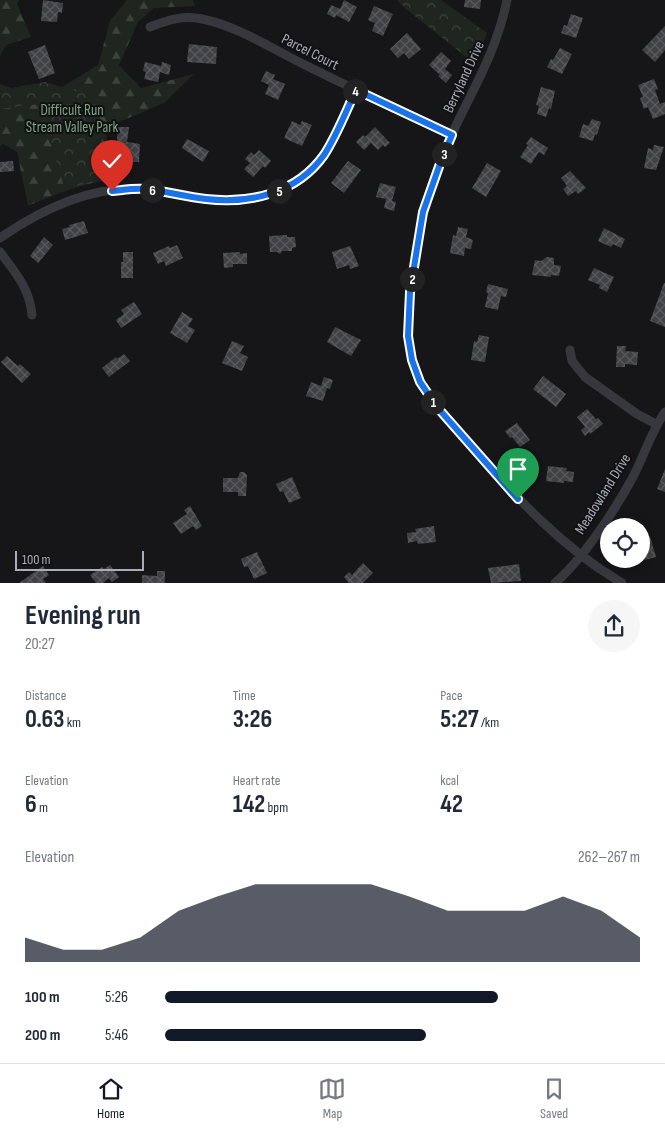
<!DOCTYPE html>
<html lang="en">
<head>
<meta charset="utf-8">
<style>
	:root { --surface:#fff; --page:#f6f6f7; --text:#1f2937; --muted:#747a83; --line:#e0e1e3; --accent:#111827 }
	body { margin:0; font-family:"Sofia Sans Condensed",sans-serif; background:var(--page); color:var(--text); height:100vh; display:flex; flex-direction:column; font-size:19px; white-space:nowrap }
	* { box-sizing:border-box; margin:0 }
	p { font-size:16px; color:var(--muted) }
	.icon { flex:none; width:28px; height:28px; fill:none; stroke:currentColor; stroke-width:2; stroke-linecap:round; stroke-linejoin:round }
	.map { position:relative; height:583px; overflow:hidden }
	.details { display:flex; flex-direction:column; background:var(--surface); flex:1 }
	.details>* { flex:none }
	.tools { position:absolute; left:600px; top:518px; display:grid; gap:10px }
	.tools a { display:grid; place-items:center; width:50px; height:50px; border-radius:50%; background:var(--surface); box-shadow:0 2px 8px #0003; font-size:25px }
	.scale { position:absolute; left:15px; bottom:12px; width:129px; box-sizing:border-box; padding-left:5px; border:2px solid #a8adb8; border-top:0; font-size:14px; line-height:18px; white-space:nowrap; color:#a8adb8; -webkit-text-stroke:4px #111113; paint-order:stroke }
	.pin { position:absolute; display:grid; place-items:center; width:42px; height:42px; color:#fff; margin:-51px -21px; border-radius:50% 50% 50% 0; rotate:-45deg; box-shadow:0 0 5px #0007 }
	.pin .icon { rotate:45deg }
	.km { position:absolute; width:25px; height:25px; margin:-12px; border-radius:50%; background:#222; color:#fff; font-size:14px; line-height:25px; text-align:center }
	.round { display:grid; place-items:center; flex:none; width:52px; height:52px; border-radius:26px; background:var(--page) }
	.overview { display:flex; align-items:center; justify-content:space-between; height:85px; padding:0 25px }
	h1 { font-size:28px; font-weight:700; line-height:38px }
	.stats { display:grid; grid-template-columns:repeat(3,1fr); gap:8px; height:85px; padding:5px 25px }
	.stats div { display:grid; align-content:center }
	.stats b { font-size:25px; font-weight:700 }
	.stats small { font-size:14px; font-weight:400 }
	.stats p { font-size:14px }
	.chart { height:140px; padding:10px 25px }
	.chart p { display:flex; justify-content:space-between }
	.chart svg { width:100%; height:90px; margin-top:5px; fill:var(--accent); opacity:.7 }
	ul { padding:0 25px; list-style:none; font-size:16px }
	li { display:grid; grid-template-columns:80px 60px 1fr; align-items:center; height:38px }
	li i { height:12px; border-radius:6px; background:var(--accent) }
	.menu { display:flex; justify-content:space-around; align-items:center; height:70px; border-top:1px solid var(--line); background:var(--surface); font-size:14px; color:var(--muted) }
	.menu a { display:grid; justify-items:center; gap:2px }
	.menu .current { color:var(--accent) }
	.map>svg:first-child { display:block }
	.forest { fill:url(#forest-firs) }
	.park { fill:url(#park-crowns) }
	.building { fill:url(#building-cross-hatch) }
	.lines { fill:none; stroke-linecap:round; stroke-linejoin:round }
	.minor { stroke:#37383d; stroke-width:9 }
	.route-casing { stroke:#fff; stroke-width:10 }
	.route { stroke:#1a73e8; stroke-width:6 }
	.labels { text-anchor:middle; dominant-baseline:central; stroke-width:4; stroke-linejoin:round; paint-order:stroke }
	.street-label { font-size:15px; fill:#a8adb8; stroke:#111113 }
	.park-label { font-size:15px; fill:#7fa381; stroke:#111113 }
</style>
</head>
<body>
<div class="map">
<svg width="665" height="583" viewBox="0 0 665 583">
	<defs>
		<pattern id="forest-firs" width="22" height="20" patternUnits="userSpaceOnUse" patternTransform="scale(1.25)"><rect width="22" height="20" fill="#1e261f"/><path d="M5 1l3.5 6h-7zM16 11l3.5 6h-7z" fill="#3c433d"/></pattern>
		<pattern id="park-crowns" width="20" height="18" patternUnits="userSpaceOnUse" patternTransform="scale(1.25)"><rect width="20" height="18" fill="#1e261f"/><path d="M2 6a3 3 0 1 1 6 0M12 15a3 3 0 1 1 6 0" fill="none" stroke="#3c433d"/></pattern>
		<pattern id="building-cross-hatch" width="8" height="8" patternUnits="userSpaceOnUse" patternTransform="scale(1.25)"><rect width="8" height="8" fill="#404145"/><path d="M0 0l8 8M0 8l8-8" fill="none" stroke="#595a5e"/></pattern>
	</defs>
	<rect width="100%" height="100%" fill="#161618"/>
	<path class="forest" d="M 0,0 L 19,0 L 17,4 L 31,37 L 6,45 L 0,56 Z
		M 127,0 L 193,0 L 195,6 L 154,8 L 138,22 L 119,65 L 141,88 L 194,74 L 164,103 L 105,128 L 114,179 C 83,183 56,194 28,206 L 17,152 L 3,144 L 0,146 L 0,84 L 23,92 L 54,92 L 98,65 L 110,21 Z"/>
	<path class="park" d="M 397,0 L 441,0 L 487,33 L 475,64 L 406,9 Z
		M 45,82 L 96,97 L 102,96 L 94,181 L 65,190 L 39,104 L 0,109 L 0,90 Z"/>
	<path class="building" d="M 43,0 L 63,3 L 62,13 L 58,12 L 57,22 L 41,21 Z
		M 344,0 L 357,7 L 349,22 L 336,15 L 335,18 L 327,14 L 331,5 L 340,9 Z
		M 465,0 L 481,0 L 480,9 L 464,7 Z
		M 374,6 L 393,14 L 383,36 L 372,31 L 375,23 L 368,20 Z
		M 571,14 L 583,18 L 576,38 L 561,33 L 564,25 L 567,26 Z
		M 665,26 L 665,50 L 655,62 L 642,50 Z
		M 407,33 L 421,49 L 409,59 L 404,53 L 398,58 L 390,49 Z
		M 189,44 L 217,47 L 216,64 L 187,62 Z
		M 45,45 L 55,73 L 39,79 L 28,52 Z
		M 560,48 L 572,54 L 562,74 L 547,67 L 551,59 L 553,60 Z
		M 441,52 L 451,61 L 445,69 L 452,75 L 446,83 L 438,76 L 440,75 L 429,65 Z
		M 145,62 L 161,66 L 162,62 L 171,65 L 169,75 L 160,72 L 158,82 L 144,79 L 146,72 L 143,71 Z
		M 266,71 L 275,75 L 273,79 L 285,84 L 278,100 L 265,94 L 269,85 L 261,81 Z
		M 654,79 L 658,89 L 655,90 L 660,104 L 665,102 L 665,114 L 653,119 L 648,107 L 644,109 L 640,98 L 643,97 L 638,85 Z
		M 541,87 L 555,91 L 551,109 L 549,108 L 546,117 L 537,114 L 539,106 L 536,105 Z
		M 592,119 L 601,122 L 597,135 L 595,134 L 593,141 L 579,137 L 583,124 L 588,126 Z
		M 292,121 L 300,125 L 302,121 L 312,125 L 302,146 L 284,138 Z
		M 118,127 L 129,127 L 127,142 L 140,144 L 139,162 L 117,162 L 118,153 L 116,153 Z
		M 375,127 L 390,143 L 385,147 L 383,145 L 378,150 L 371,143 L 364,150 L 356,142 L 363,135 L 365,137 Z
		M 531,137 L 548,148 L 544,155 L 539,152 L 531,164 L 520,157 L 528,145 L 526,144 Z
		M 187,139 L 209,151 L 203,162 L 182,148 Z
		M 654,145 L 664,147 L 656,170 L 644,168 L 648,148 L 653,150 Z
		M 259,150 L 271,161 L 265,168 L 263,166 L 253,177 L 244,169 L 250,163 L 245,159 L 251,152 L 254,155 Z
		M 13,161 L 14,171 L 0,172 L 0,162 Z
		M 348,161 L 361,170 L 344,193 L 331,183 Z
		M 487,163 L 501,171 L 486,197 L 472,188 Z
		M 570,171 L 586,188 L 578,194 L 576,191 L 568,196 L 563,189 L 567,186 L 561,178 Z
		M 380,183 L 396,187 L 392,201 L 396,202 L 394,211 L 384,208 L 386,199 L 376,197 Z
		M 84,221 L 88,233 L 65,240 L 62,229 L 70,227 L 69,225 Z
		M 458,227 L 468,229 L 466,237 L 473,240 L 471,249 L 465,248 L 464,256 L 450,253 L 453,235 L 456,236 Z
		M 604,228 L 625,239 L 621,248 L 613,244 L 611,247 L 598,241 Z
		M 287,235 L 287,237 L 295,237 L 296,247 L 292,248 L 292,251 L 282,251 L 280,254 L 277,252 L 270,252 L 269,236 Z
		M 44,237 L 53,245 L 38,263 L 30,256 Z
		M 177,245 L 183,258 L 166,266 L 164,261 L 158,264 L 153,253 L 169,246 L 170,248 Z
		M 350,246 L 359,266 L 350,269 L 349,265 L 337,269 L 332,252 Z
		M 123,252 L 133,252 L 133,278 L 121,278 L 121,262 L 123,262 Z
		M 240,252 L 240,254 L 247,253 L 247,264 L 233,264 L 233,267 L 224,268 L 223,253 Z
		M 547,257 L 554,258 L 554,265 L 561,266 L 559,276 L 551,275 L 551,277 L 532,275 L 535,260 L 541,261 Z
		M 594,268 L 614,277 L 607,292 L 599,288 L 600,285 L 588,280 Z
		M 664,283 L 665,283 L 665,327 L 650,321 Z
		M 488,284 L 508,289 L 506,297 L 501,296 L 498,310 L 485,307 L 488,293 L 486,292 Z
		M 134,302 L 142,314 L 121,328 L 116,320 L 124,314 L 121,310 Z
		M 182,312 L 193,319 L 188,326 L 195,330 L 187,343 L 170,333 Z
		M 335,327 L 361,340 L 351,356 L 327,342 Z
		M 479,335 L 489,337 L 485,362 L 471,360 L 474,341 L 477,342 Z
		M 232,341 L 244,346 L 240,353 L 248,357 L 242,371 L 222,363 Z
		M 617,346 L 626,346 L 625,351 L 638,352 L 637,365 L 625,364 L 625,367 L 616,367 Z
		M 124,354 L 130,361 L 109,377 L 102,368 L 116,357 L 117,359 Z
		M 7,356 L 18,366 L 20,364 L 31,374 L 22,383 L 1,362 Z
		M 543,376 L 566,394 L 556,407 L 533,389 Z
		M 324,377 L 333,380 L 330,389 L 327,388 L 323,401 L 306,396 L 311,382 L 321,386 Z
		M 587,409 L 596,419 L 598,418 L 603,424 L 590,434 L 589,432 L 585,436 L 581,430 L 585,427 L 577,417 Z
		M 517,423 L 530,440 L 520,447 L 512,437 L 510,438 L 505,431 Z
		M 548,466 L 567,468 L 566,471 L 574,472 L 573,482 L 564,481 L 564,483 L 546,481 Z
		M 665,469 L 665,492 L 657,489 Z
		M 240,472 L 244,472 L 247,475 L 246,496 L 238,496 L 238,492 L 223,492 L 223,478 L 238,478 Z
		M 292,477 L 301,498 L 289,503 L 283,491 L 280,492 L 276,484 Z
		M 190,506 L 202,526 L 196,530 L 193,526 L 181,534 L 173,523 L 187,514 L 184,510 Z
		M 434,526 L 436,542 L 418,544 L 417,541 L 408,543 L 407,533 L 416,532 L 415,529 Z
		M 650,536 L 656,557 L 641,561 L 641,539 Z
		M 257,552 L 267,573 L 254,579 L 248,566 L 244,567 L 241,559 Z
		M 363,563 L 373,573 L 363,583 L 349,583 L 344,577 L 349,572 L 352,575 Z
		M 519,564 L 521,581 L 491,583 L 488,568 Z
		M 110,565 L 119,577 L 112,582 L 109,578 L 103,583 L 96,583 L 90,575 L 102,567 L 104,569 Z
		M 43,566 L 49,575 L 43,579 L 46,583 L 19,583 Z
		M 157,571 L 165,571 L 165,583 L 142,583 L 142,575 L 157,576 Z"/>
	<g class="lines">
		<path class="minor" d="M 507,0 C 495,61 461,107 439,164 C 422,211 412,261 409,311 C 408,328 407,344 412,360 C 421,395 448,420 471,446 C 518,499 561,547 622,583
			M 150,27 C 167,20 184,15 202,19 C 238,26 274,50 307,66 C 355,90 404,112 452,135
			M 0,238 C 42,209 93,185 145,189 C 166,191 185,197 205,199 C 250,205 297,193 324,155 C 337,135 346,111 356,90
			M 0,252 C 15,272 30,289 32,315
			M 570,350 L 572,361 L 585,377 L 637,414 L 656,424
			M 555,583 C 583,559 615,510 633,477 C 644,456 651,432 665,412"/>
	</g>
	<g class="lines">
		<g class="route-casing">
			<path id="route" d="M 112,191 C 123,190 135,188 146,189 C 166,191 186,197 206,199 C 251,204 297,193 324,155 C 337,135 346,111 356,90 L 452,135 L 441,161 L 423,212 L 410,292 L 408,336 L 412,360 L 420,382 L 437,407 L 518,499"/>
		</g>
		<use href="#route" class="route"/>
	</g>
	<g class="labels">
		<g class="street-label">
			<text transform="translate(310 52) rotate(27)">Parcel Court</text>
			<text transform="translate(464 77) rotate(-65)">Berryland Drive</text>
			<text transform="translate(603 494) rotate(-58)">Meadowland Drive</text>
		</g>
		<g class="park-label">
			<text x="72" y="110">Difficult Run<tspan x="72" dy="17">Stream Valley Park</tspan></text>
		</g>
	</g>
</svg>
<div class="tools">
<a><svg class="icon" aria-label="locate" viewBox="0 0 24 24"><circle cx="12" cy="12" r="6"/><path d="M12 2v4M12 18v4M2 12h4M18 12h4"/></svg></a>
</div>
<div class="scale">100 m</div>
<div class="pin" style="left:518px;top:499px;background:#1e9e55"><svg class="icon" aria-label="arrive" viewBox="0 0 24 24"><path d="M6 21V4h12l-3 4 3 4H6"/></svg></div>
<div class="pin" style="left:112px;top:191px;background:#d93025"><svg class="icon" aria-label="check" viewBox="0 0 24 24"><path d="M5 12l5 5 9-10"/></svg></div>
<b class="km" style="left:433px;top:402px">1</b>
<b class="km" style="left:412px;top:279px">2</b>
<b class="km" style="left:444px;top:154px">3</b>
<b class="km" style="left:355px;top:91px">4</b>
<b class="km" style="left:279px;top:191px">5</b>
<b class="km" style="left:152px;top:190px">6</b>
</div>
<section class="details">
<div class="overview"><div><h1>Evening run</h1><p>20:27</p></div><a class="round"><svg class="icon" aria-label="share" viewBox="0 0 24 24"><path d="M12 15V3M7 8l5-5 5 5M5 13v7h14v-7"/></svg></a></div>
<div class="stats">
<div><p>Distance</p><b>0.63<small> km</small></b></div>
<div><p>Time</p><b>3:26</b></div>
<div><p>Pace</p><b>5:27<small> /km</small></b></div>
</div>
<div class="stats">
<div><p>Elevation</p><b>6<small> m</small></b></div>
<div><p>Heart rate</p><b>142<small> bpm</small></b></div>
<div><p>kcal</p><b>42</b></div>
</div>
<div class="chart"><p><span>Elevation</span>262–267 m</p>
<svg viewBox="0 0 160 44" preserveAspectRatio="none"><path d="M0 44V32L10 38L20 38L30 32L40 19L50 12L60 6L70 6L80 6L90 6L100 12L110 19L120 19L130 19L140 12L150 19L160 32V44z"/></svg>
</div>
<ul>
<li><b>100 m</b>5:26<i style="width:70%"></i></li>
<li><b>200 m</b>5:46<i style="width:55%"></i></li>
</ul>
</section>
<nav class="menu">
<a class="current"><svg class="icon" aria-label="home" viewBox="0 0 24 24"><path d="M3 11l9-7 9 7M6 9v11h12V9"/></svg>Home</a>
<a><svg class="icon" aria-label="map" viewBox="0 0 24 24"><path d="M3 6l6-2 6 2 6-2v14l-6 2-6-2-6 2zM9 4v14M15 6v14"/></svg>Map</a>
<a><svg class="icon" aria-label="saved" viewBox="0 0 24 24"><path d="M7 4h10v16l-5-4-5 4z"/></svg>Saved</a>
</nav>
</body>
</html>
